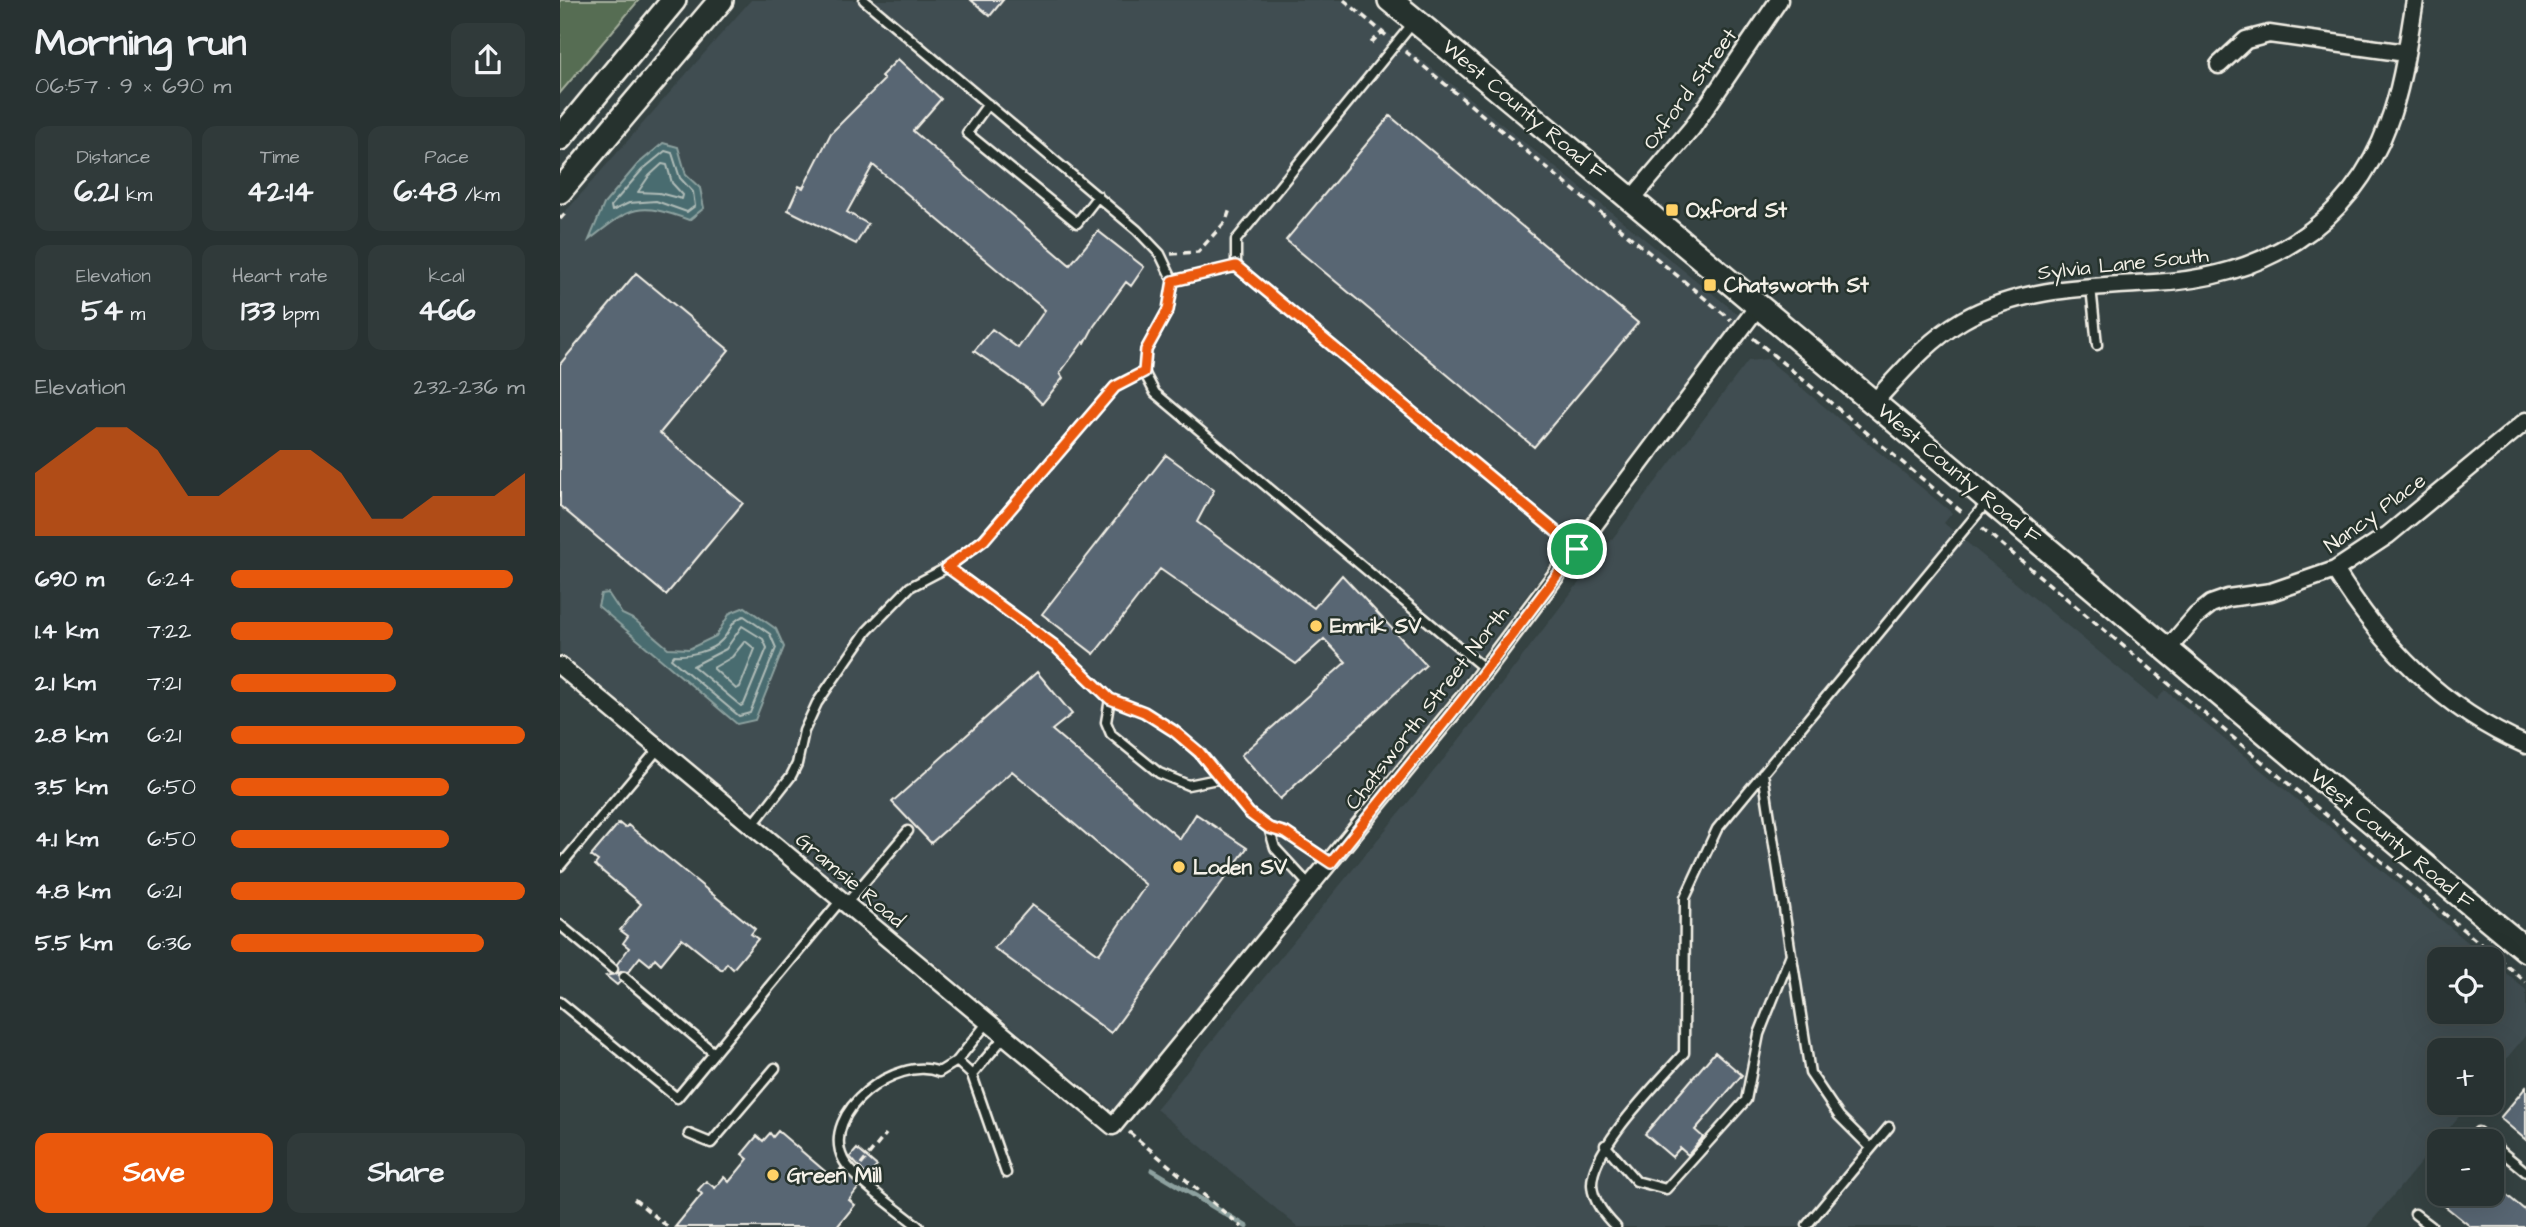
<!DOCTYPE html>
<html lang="en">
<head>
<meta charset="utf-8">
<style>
	:root { --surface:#283232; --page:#303a3a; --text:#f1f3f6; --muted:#a5aaac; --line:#444d4d; --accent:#ea580c }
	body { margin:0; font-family:"Architects Daughter",sans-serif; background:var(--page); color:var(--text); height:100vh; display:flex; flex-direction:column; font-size:26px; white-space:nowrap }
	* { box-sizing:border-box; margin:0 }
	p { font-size:23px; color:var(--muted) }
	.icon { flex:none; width:38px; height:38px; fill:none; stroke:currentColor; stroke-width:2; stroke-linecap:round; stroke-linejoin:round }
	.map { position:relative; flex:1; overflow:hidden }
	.panel { display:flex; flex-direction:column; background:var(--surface); width:560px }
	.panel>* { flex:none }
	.controls { position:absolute; left:1867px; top:947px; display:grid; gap:14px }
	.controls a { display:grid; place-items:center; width:77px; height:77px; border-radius:14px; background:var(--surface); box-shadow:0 7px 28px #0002,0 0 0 2px var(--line); font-size:35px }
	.pin { position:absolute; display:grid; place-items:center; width:60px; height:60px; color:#fff; margin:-30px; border:4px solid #fff; border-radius:50%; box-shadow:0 2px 7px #0007 }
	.round { display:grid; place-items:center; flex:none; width:74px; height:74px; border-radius:14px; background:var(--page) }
	.overview { display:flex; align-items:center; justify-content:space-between; height:119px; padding:0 35px }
	h1 { font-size:38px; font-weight:700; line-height:52px }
	.figures { display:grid; grid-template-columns:repeat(3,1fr); gap:10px; height:119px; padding:7px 35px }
	.figures div { display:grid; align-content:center; border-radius:14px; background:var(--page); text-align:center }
	.figures b { font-size:30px; font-weight:700 }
	.figures small { font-size:19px; font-weight:400 }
	.figures p { font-size:19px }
	.chart { height:196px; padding:14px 35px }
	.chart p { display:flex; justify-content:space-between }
	.chart svg { width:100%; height:126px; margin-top:7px; fill:var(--accent); opacity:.7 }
	.primary-button { display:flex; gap:14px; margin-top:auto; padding:14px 35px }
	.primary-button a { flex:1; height:80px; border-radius:14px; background:var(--accent); color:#fff; font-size:28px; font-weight:700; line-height:80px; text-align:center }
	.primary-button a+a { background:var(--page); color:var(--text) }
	ul { padding:0 35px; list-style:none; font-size:23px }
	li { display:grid; grid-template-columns:112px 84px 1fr; align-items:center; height:52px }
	li i { height:18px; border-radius:9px; background:var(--accent) }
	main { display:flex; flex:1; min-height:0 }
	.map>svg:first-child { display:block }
	.built { fill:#404d51 }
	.green { fill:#566d52; stroke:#a5af9d; stroke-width:2 }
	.water { fill:#496c6f; stroke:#8da19f; stroke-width:2 }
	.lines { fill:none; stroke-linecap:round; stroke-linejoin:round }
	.shore { stroke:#b0bcb8; stroke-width:2 }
	.stream { stroke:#8da19f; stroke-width:5 }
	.building { fill:#596673; stroke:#f4f1e8; stroke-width:2 }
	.lane-casing { stroke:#f4f1e8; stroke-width:13 }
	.street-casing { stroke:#f4f1e8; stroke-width:21 }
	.secondary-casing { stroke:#f4f1e8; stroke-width:28 }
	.path { stroke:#f4f1e8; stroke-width:3.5; stroke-dasharray:7 5; stroke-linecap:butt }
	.lane { stroke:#26332d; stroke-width:8 }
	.street { stroke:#26332d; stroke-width:16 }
	.secondary { stroke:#26332d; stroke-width:23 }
	.route-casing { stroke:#fff; stroke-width:14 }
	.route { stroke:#ea580c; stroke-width:9 }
	.poi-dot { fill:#ffd166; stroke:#26332d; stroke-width:2.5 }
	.labels { text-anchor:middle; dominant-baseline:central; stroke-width:5; stroke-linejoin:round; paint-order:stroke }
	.street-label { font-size:21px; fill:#f4f1e8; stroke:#26332d }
	.poi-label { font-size:21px; font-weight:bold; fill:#f4f1e8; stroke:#26332d; text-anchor:start }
</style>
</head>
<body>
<main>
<section class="panel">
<div class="overview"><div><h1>Morning run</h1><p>06:57 · 9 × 690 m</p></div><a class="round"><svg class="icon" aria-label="share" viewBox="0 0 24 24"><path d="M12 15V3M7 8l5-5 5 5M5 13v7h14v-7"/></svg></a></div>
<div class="figures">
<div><p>Distance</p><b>6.21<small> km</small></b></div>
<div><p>Time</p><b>42:14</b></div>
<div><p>Pace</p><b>6:48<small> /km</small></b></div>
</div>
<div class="figures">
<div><p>Elevation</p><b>54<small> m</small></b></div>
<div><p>Heart rate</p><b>133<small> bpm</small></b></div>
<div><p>kcal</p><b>466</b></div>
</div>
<div class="chart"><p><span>Elevation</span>232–236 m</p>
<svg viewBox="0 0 160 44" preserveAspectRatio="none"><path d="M0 44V22L10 14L20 6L30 6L40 14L50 30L60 30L70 22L80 14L90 14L100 22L110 38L120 38L130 30L140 30L150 30L160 22V44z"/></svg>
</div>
<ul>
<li><b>690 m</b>6:24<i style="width:96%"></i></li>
<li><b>1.4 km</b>7:22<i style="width:55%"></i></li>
<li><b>2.1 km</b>7:21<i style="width:56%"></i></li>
<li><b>2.8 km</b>6:21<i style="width:100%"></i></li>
<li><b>3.5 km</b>6:50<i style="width:74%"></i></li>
<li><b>4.1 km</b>6:50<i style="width:74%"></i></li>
<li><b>4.8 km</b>6:21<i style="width:100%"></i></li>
<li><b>5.5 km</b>6:36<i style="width:86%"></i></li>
</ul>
<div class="primary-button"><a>Save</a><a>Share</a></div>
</section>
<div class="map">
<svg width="1966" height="1227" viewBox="0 0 1966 1227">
	<rect width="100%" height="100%" fill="#354242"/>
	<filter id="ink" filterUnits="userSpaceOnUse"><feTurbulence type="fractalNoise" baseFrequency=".0143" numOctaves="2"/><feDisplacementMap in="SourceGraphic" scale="14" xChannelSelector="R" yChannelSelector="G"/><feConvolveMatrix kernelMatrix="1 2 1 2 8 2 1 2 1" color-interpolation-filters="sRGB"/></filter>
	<g filter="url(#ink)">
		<path class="built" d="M 191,0 L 787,0 L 1179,315 L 856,741 L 552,1110 L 0,652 L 0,218 Z
			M 1207,359 L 1392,513 L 1384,523 L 1399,536 L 1597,700 L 1605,690 L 1928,959 L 1880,959 L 1880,1012 L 1932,1012 L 1932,962 L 1966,990 L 1966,1035 L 1932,1076 L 1932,1050 L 1880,1050 L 1880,1102 L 1910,1103 L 1807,1227 L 738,1227 L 596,1109 L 892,749 L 1188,361 Z"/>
		<path class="green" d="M 0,0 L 79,0 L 0,93 Z"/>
		<path class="water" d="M 103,143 L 118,147 L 126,175 L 140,188 L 144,208 L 129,220 C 77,201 71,207 29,240 L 44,204 L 77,165 Z
			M 48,593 L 62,614 L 75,620 L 108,648 L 129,649 L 156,636 L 170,613 L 185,607 L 216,629 L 224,647 L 195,720 L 177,724 L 38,606 L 41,594 Z"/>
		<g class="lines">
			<path class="shore" d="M 105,151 L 112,153 L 120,178 L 133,192 L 135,206 L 127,212 L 96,201 L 69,203 L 52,211 L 51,206 L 82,170 Z
				M 102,164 L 107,165 L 112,183 L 123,195 L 122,199 L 99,193 L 78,192 L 89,176 Z
				M 184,616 L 210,634 L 216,648 L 190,713 L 179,716 L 111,659 L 114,655 C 129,656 151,652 162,640 C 171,631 171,620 184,616 Z
				M 182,626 L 203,639 L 207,648 L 184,704 L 181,706 L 133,666 L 166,649 Z
				M 185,641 L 195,649 L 180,687 L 176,689 L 153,668 L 172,657 Z"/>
			<path class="stream" d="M 592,1170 L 687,1227"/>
		</g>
		<path class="building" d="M 411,0 L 443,0 L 430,16 Z
			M 338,59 L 381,99 L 353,131 L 510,265 L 538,231 L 584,267 L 571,286 L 566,282 L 534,326 L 525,343 L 523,342 L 500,373 L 503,378 L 482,404 L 468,389 L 414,351 L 432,329 L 458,348 L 485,310 L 313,165 L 287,212 L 308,224 L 296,244 L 228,210 L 239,186 L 243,188 L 271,133 L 324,80 L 321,76 Z
			M 830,116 L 1078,323 L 974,447 L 726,240 Z
			M 76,273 L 169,350 L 100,433 L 183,503 L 106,595 L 0,506 L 0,364 Z
			M 606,455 L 654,490 L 637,522 L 754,608 L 782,575 L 866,665 L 720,799 L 681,755 L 786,662 L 764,639 L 736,664 L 600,569 L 534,654 L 482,614 Z
			M 477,672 L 512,714 L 492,730 L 620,839 L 636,814 L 687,848 L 551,1033 L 434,948 L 472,905 L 539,954 L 586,885 L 452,771 L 371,843 L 332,802 Z
			M 59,823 L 65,828 L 68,825 L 195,929 L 191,934 L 198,939 L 173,969 L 167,963 L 162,970 L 122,938 L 101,964 L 95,958 L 90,965 L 80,957 L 68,972 L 62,971 L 59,973 L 60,982 L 57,985 L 46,976 L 58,973 L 57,964 L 69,948 L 63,943 L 68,936 L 60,930 L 81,904 L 35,865 L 38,861 L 31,856 Z
			M 1155,1052 L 1182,1075 L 1135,1130 L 1143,1137 L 1128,1155 L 1120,1148 L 1112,1157 L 1085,1134 Z
			M 1966,1087 L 1966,1140 L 1940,1118 Z
			M 218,1131 L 273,1178 L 281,1168 L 299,1187 L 289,1200 L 295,1205 L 277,1227 L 115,1227 L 142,1194 L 138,1190 L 146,1181 L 155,1188 L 164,1177 L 169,1182 L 188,1159 L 182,1154 L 197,1136 L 203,1141 L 210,1133 L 213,1137 Z
			M 297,1149 L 317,1166 L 308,1177 L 290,1157 Z
			M 1932,1183 L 1966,1211 L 1966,1227 L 1911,1227 L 1870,1194 L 1932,1194 Z"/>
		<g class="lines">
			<g class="lane-casing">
				<path id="lane" d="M 304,0 L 577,230 L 600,254 L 613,281
					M 428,104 L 407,133 L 517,223 L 538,196
					M 676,266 L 676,240 L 853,23
					M 1531,287 L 1537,345
					M 584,372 L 595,393 L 926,670
					M 388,567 L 495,646 L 550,699 L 584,712 L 614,731 L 639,753 L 689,813 L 709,828 L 726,833 L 771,863
					M 550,699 L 546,722 L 551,734 L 599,773 L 628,785 L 662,778
					M 192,826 L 231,776 L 237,764 L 244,731 L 257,703 L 307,631 L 350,587 L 388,567 L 423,540 L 555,387 L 584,372 L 586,350 L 608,310 L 613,281 L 676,266 L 1017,549
					M 709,828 L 715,848 L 751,887
					M 0,866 L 99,748
					M 286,904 L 348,831
					M 0,925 L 53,969
					M 1232,957 L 1250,1073 L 1279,1116 L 1311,1148
					M 64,977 L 154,1053
					M 0,1002 L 117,1098 L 281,900
					M 445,1036 L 412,1075 L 446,1173
					M 397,1061 L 412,1075
					M 1918,1132 L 1928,1141
					M 129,1134 L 151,1143 L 215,1068
					M 1932,1144 L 1966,1172
					M 1045,1145 L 1076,1181 L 1106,1189 L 1186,1100 L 1199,1034 L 1231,954 L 1203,773
					M 1855,1214 L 1872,1227
					M 1247,1225 L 1329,1127
					M 359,1227 C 341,1212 293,1179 283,1159 C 260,1112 337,1055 379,1072 L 397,1061 L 428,1022
					M 1056,1227 C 1045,1216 1033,1202 1032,1185 C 1031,1148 1100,1081 1124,1053 L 1125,898 L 1157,829 L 1427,502"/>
			</g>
			<g class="street-casing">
				<path id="street" d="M 1659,65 L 1686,40 L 1709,34 L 1846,53
					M 1071,200 L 1132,128 L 1219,0
					M 1314,402 C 1342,372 1367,341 1403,320 C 1462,287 1529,287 1594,283 C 1700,278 1790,228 1828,124 C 1843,85 1848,41 1855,0
					M 1775,570 C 1822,646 1882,709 1966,745
					M 1606,651 L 1636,616 L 1651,604 L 1668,598 L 1711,592 L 1775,570 L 1828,535 L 1966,421
					M 0,666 L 553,1126 L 904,698 L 1199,305"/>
			</g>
			<g class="secondary-casing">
				<path id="secondary" d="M 830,0 C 1212,313 1586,635 1966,950
					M 0,138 L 114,0
					M 0,191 L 161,0"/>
			</g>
			<path class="path" d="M 784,0 L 828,37
				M 811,43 L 822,32
				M 845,51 L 1171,320
				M 0,219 L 8,210
				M 611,254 L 638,252 L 666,221 L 670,209
				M 1193,338 L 1402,512
				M 1422,528 L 1966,982
				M 569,1132 L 682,1227
				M 301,1165 L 326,1134
				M 74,1199 L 108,1227"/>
			<use href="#lane" class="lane"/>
			<use href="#street" class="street"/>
			<use href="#secondary" class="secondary"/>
		</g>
	</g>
	<g class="lines" filter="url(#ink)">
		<g class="route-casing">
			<path id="route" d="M 676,266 L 1017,549 L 904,698 L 771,863 L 726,833 L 709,828 L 689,813 L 639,752 L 614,731 L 584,712 L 550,699 L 495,646 L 387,567 L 424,540 L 555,387 L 584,372 L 586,350 L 608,310 L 613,281 Z"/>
		</g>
		<use href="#route" class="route"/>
	</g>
	<g class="poi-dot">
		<rect x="1105" y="203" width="14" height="14" rx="3.5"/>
		<rect x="1143" y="278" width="14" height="14" rx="3.5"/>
		<circle cx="756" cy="626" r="7"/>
		<circle cx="619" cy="867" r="7"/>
		<circle cx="213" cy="1175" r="7"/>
	</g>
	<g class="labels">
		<g class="street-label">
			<text transform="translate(1130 89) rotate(-54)">Oxford Street</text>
			<text transform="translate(964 110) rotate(40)">West County Road F</text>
			<text transform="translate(1563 264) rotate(-6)">Sylvia Lane South</text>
			<text transform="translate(1399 474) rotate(40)">West County Road F</text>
			<text transform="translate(1815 513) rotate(-36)">Nancy Place</text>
			<text transform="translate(867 708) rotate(-52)">Chatsworth Street North</text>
			<text transform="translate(1832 839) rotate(40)">West County Road F</text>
			<text transform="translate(290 880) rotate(40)">Gramsie Road</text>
		</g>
		<g class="poi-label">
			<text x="1126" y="210">Oxford St</text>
			<text x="1164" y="285">Chatsworth St</text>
			<text x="770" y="626">Emrik SV</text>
			<text x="633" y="867">Loden SV</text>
			<text x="227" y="1175">Green Mill</text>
		</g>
	</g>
</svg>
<div class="controls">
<a><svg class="icon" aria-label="locate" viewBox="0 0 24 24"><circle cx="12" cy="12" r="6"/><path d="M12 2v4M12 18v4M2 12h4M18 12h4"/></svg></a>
<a>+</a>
<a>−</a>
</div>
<div class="pin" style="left:1017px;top:549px;background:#1e9e55"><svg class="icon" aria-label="arrive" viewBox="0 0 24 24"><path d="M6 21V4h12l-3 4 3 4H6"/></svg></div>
</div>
</main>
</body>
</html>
